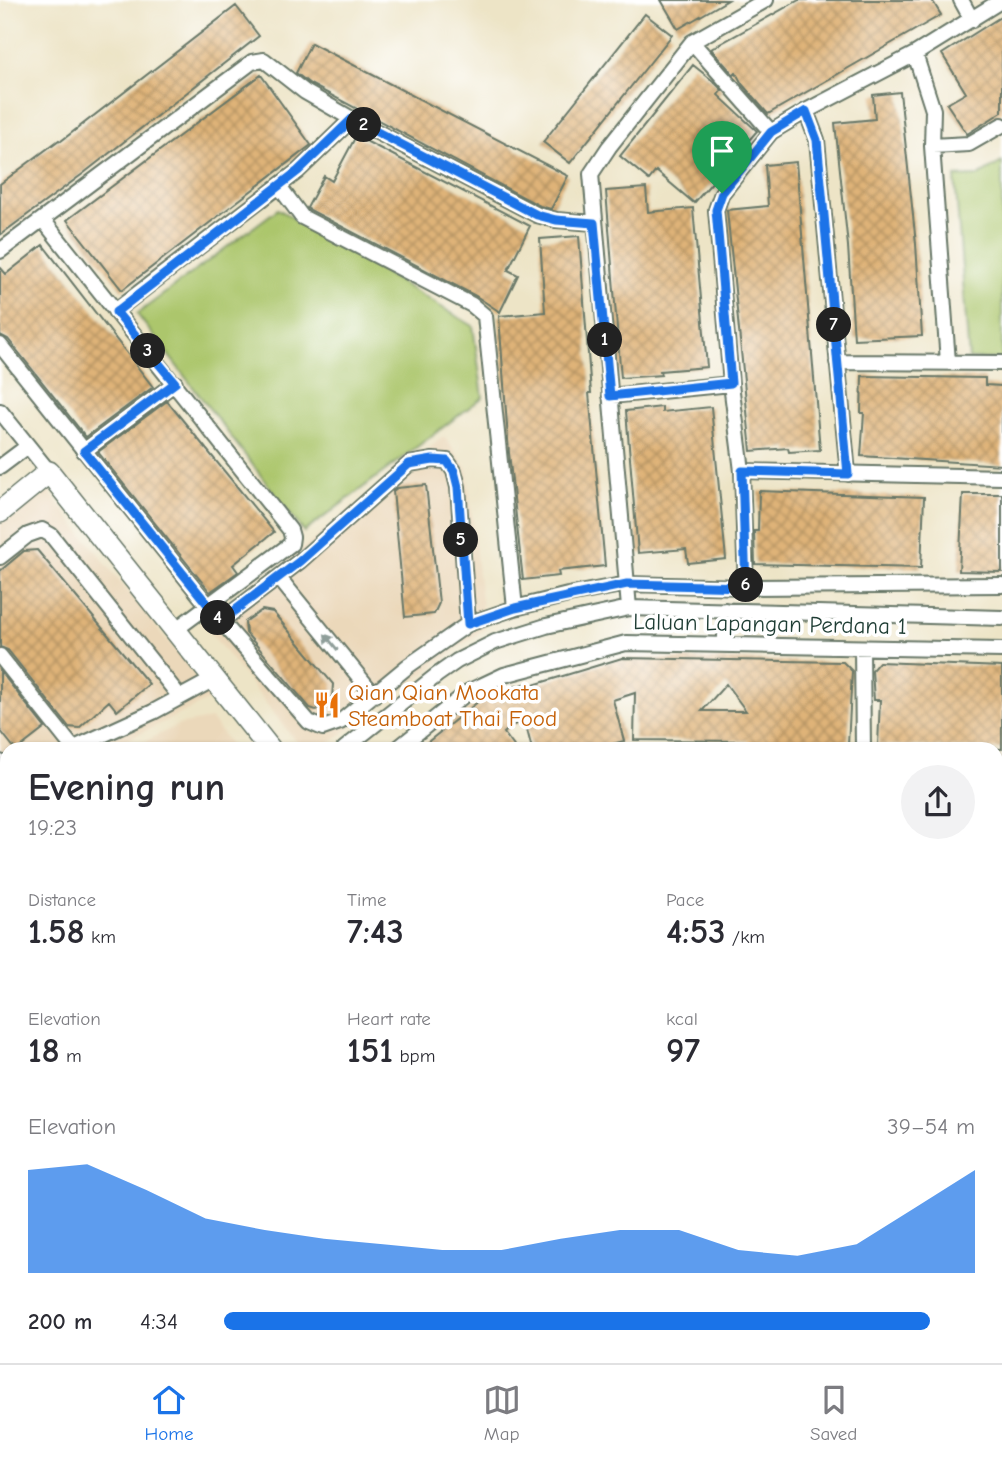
<!DOCTYPE html>
<html lang="en">
<head>
<meta charset="utf-8">
<style>
	:root { --surface:#fff; --page:#f2f2f3; --text:#2b2b33; --muted:#7c7c81; --line:#e1e1e2; --accent:#1a73e8 }
	body { margin:0; font-family:"Comic Neue",sans-serif; background:var(--page); color:var(--text); height:100vh; display:flex; flex-direction:column; font-size:26px; white-space:nowrap }
	* { box-sizing:border-box; margin:0 }
	p { font-size:23px; color:var(--muted) }
	.icon { flex:none; width:38px; height:38px; fill:none; stroke:currentColor; stroke-width:2; stroke-linecap:round; stroke-linejoin:round }
	.map { position:relative; flex:1; overflow:hidden }
	.side { position:absolute; left:0px; top:742px; width:1003px; height:621px; display:flex; flex-direction:column; background:var(--surface); border-radius:21px 21px 0 0; box-shadow:0 2px 5px #0004 }
	.side>* { flex:none }
	.pin { position:absolute; display:grid; place-items:center; width:60px; height:60px; color:#fff; margin:-72px -30px; border-radius:50% 50% 50% 0; rotate:-45deg; box-shadow:0 0 7px #0007 }
	.pin .icon { rotate:45deg }
	.km { position:absolute; width:35px; height:35px; margin:-18px; border-radius:50%; background:#222; color:#fff; font-size:19px; line-height:35px; text-align:center }
	.round { display:grid; place-items:center; flex:none; width:74px; height:74px; border-radius:37px; background:var(--page) }
	.summary { display:flex; align-items:center; justify-content:space-between; height:119px; padding:0 28px }
	h1 { font-size:38px; font-weight:700; line-height:52px }
	.figures { display:grid; grid-template-columns:repeat(3,1fr); gap:10px; height:119px; padding:7px 28px }
	.figures div { display:grid; align-content:center }
	.figures b { font-size:35px; font-weight:700 }
	.figures small { font-size:19px; font-weight:400 }
	.figures p { font-size:19px }
	.chart { height:196px; padding:14px 28px }
	.chart p { display:flex; justify-content:space-between }
	.chart svg { width:100%; height:126px; margin-top:7px; fill:var(--accent); opacity:.7 }
	ul { padding:0 28px; list-style:none; font-size:23px }
	li { display:grid; grid-template-columns:112px 84px 1fr; align-items:center; height:52px }
	li i { height:18px; border-radius:9px; background:var(--accent) }
	.dock { display:flex; justify-content:space-around; align-items:center; height:98px; border-top:2px solid var(--line); background:var(--surface); font-size:19px; color:var(--muted) }
	.dock a { display:grid; justify-items:center; gap:4px }
	.dock .active { color:var(--accent) }
	.map>svg:first-child { display:block }
	.built { fill:#ebd8ba }
	.grass { fill:url(#grass-tufts); stroke:#668250; stroke-width:2 }
	.park { fill:#acc66c; stroke:#668250; stroke-width:2 }
	.building { fill:url(#building-cross-hatch); fill-rule:evenodd }
	.lines { fill:none; stroke-linecap:round; stroke-linejoin:round }
	.street-casing { stroke:#677767; stroke-width:18 }
	.secondary-casing { stroke:#677767; stroke-width:24 }
	.street { stroke:#fff; stroke-width:14 }
	.secondary { stroke:#fff; stroke-width:21 }
	.oneway { fill:#8f9e9a }
	.route-casing { stroke:#fff; stroke-width:14 }
	.route { stroke:#1a73e8; stroke-width:9 }
	.labels { text-anchor:middle; dominant-baseline:central; stroke-width:7; stroke-linejoin:round; paint-order:stroke }
	.street-label { font-size:23px; fill:#1f3d34; stroke:#fff }
	.food-label { font-size:23px; fill:#c56008; stroke:#fff; text-anchor:start }
</style>
</head>
<body>
<div class="map">
<svg width="1002" height="1363" viewBox="0 0 1002 1363">
	<defs>
		<pattern id="grass-tufts" width="24" height="20" patternUnits="userSpaceOnUse" patternTransform="scale(1.75)"><rect width="24" height="20" fill="#acc66c"/><path d="M3 7l-1-3M5 7V3M7 7l1-3M15 17l-1-3M17 17v-4M19 17l1-3" fill="none" stroke="#8ba25a"/></pattern>
		<pattern id="building-cross-hatch" width="8" height="8" patternUnits="userSpaceOnUse" patternTransform="scale(1.75)"><rect width="8" height="8" fill="#dfb378"/><path d="M0 0l8 8M0 8l8-8" fill="none" stroke="#b49363"/></pattern>
	</defs>
	<rect width="100%" height="100%" fill="#fff"/>
	<filter id="ink" filterUnits="userSpaceOnUse"><feTurbulence type="fractalNoise" baseFrequency=".0143" numOctaves="2"/><feDisplacementMap in="SourceGraphic" scale="14" xChannelSelector="R" yChannelSelector="G"/><feConvolveMatrix kernelMatrix="1 2 1 2 8 2 1 2 1" color-interpolation-filters="sRGB"/></filter>
	<filter id="wash" filterUnits="userSpaceOnUse"><feTurbulence type="fractalNoise" baseFrequency=".00686" numOctaves="4" result="noise"/><feDisplacementMap in="SourceGraphic" scale="28" xChannelSelector="R" yChannelSelector="G"/><feGaussianBlur stdDeviation="1.57" result="paint"/><feColorMatrix in="noise" values="0 0 0 0 0 0 0 0 0 0 0 0 0 0 0 0 0 1.4 0 .05"/><feComposite in="paint" operator="in"/></filter>
	<g filter="url(#wash)">
		<rect width="100%" height="100%" fill="#ede4c6"/>
		<path class="built" d="M 444,436 L 467,468 L 484,629 L 325,746 L 298,744 L 205,626 Z
			M 44,486 L 213,698 L 108,749 L 7,749 L 7,797 L 0,800 L 0,524 Z
			M 211,719 L 234,749 L 130,749 L 178,725 Z"/>
		<path class="grass" d="M 7,829 L 7,1082 L 0,1086 L 0,832 Z"/>
		<path class="park" d="M 1002,162 L 1002,359 L 969,359 L 955,177 L 978,176 Z
			M 278,209 L 473,326 L 483,397 L 304,532 L 137,314 Z
			M 996,907 L 1002,907 L 1002,1132 L 996,1132 Z
			M 501,1356 L 609,1356 L 675,1363 L 503,1363 Z"/>
		<g id="blocks">
			<path class="building" d="M 661,0 L 728,0 L 678,29 Z
				M 799,0 L 932,0 L 941,15 L 768,114 L 742,84 L 736,73 L 734,75 L 711,49 Z
				M 236,6 L 259,36 L 84,173 L 0,235 L 0,184 L 59,140 L 61,141 Z
				M 645,14 L 672,35 L 570,163 L 543,142 Z
				M 1002,16 L 1002,112 L 967,134 L 947,104 L 966,93 L 942,54 Z
				M 311,43 L 568,176 L 551,209 L 540,206 L 310,84 L 296,73 Z
				M 693,65 L 713,81 L 722,90 L 718,95 L 757,131 L 694,203 L 656,171 L 649,180 L 620,156 Z
				M 261,75 L 311,145 L 122,290 L 67,220 Z
				M 900,92 L 916,244 L 922,336 L 854,339 L 848,246 L 835,123 L 875,119 L 873,95 Z
				M 356,136 L 530,226 L 508,270 L 518,275 L 500,312 L 476,296 L 308,209 L 307,208 L 324,176 L 332,181 Z
				M 796,162 L 820,450 L 789,452 L 788,448 L 751,451 L 727,210 L 768,206 L 765,165 Z
				M 646,188 L 648,212 L 693,208 L 707,367 L 660,371 L 661,375 L 621,378 L 606,191 Z
				M 579,236 L 591,393 L 589,393 L 605,566 L 558,571 L 559,576 L 523,580 L 509,453 L 499,316 L 545,312 L 540,239 Z
				M 43,245 L 153,387 L 86,437 L 8,339 L 0,335 L 0,267 L 6,274 Z
				M 862,376 L 985,378 L 985,385 L 1002,386 L 1002,465 L 861,456 L 864,413 L 861,413 Z
				M 167,401 L 274,532 L 233,565 L 238,572 L 210,592 L 98,452 Z
				M 662,407 L 662,412 L 711,407 L 726,559 L 688,563 L 686,549 L 638,553 L 626,411 Z
				M 426,485 L 439,603 L 434,614 L 405,617 L 393,491 L 397,488 Z
				M 759,491 L 924,497 L 921,568 L 755,564 L 754,531 L 758,531 Z
				M 963,494 L 1002,494 L 1002,572 L 959,571 Z
				M 37,550 L 149,684 L 117,711 L 109,701 L 79,728 L 69,727 L 8,650 L 0,647 L 0,571 L 24,551 Z
				M 262,610 L 273,612 L 333,684 L 332,698 L 316,710 L 310,708 L 246,633 L 245,622 Z
				M 622,658 L 843,662 L 852,671 L 848,745 L 748,743 L 748,741 L 634,740 L 635,693 L 613,700 L 624,741 L 593,749 L 532,749 L 525,722 L 513,725 L 504,733 L 516,749 L 419,749 L 489,693 L 529,683 L 530,686 ZM 726,684 L 746,711 L 702,711 Z
				M 879,662 L 1002,667 L 1002,749 L 878,745 L 880,700 L 874,700 L 872,670 Z
				M 0,671 L 45,728 L 18,749 L 15,749 L 0,730 Z"/>
		</g>
	</g>
	<g filter="url(#ink)">
		<use href="#blocks" fill-opacity="0" stroke="#677767" stroke-width="2"/>
		<g class="lines">
			<g class="street-casing">
				<path id="street" d="M 961,0 L 972,20
					M 692,42 L 771,132
					M 915,54 L 933,110 L 932,146 L 948,362
					M 806,111 L 817,140 L 848,474
					M 932,146 L 969,144 L 1002,125
					M 279,186 L 302,217 L 472,305 L 485,316 L 515,608
					M 43,220 L 290,530 L 292,537 L 291,544 L 175,630
					M 0,251 L 252,62 L 264,60 L 305,92 L 352,119 L 537,215 L 556,220 L 594,223
					M 115,311 L 298,171 L 352,119
					M 0,345 L 209,607 L 309,722 L 323,728 L 340,722 L 408,666 L 468,624 L 515,608 L 568,595 L 627,584 L 746,587 L 1002,585
					M 837,362 L 1002,363
					M 610,396 L 731,384
					M 0,411 L 49,472
					M 84,451 L 175,383
					M 0,467 L 28,446
					M 742,471 L 1002,477
					M 0,557 L 28,535 L 42,530 L 51,535 L 180,697
					M 279,578 L 374,695
					M 746,587 L 742,471 L 731,384 L 716,210 L 722,193 L 771,132 L 806,111 L 915,54 L 1002,0
					M 629,608 L 591,174 L 609,147 L 692,42 L 766,0
					M 725,610 L 725,644
					M 221,621 L 300,561 L 409,464 L 433,460 L 447,461 L 454,471 L 458,487 L 468,624
					M 862,648 L 863,749
					M 0,656 L 73,748
					M 72,749 L 153,712 L 214,679
					M 344,749 L 437,675 L 457,661 L 495,642 L 546,626 L 629,608 L 1002,618
					M 397,749 L 468,692 L 504,675 L 626,643 L 1002,650
					M 0,762 L 7,771
					M 996,766 L 1002,766
					M 996,878 L 1002,878
					M 996,1137 L 1002,1138
					M 0,1222 L 7,1217
					M 996,1252 L 1002,1253
					M 292,1356 L 292,1363
					M 485,1356 L 487,1363
					M 691,1356 L 767,1363
					M 18,1363 L 29,1356
					M 241,1363 L 252,1356"/>
			</g>
			<g class="secondary-casing">
				<path id="secondary" d="M 0,512 L 49,472 L 270,749
					M 453,1356 L 454,1363"/>
			</g>
			<use href="#street" class="street"/>
			<use href="#secondary" class="secondary"/>
		</g>
		<defs><path id="oneway-solid" d="M-6-.8H1V-3.2L6.5 0L1 3.2V.8H-6Z" transform="scale(1.75)"/></defs>
		<use class="oneway" href="#oneway-solid" transform="translate(331 642) rotate(-129)"/>
	</g>
	<g class="lines" filter="url(#ink)">
		<g class="route-casing">
			<path id="route" d="M 806,111 L 817,140 L 848,474 L 742,471 L 746,587 L 627,584 L 515,608 L 468,624 L 458,487 L 454,471 L 447,461 L 433,460 L 409,464 L 300,561 L 221,621 L 84,451 L 175,383 L 116,312 L 298,171 L 352,119 L 537,215 L 556,220 L 594,223 L 610,396 L 731,383 L 716,210 L 722,193 L 771,132 Z"/>
		</g>
		<use href="#route" class="route"/>
	</g>
	<defs>
		<g id="restaurant-bare" transform="scale(2.1)"><path d="M-5-6h1v4h1v-4h1v4h1v-4h1v5L-1.5 .5V6h-2V.5L-5-1ZM5-6V6H3V1.5H1.5Q1.5-4 5-6Z" fill="#e8710a" stroke="#fff" stroke-width="2.5" paint-order="stroke"/></g>
	</defs>
	<g fill-rule="evenodd">
		<use href="#restaurant-bare" x="327" y="705"/>
	</g>
	<g class="labels">
		<g class="street-label">
			<text transform="translate(770 624) rotate(1)">Laluan Lapangan Perdana 1</text>
		</g>
		<g class="food-label">
			<text x="348" y="692">Qian Qian Mookata<tspan x="348" dy="26">Steamboat Thai Food</tspan></text>
		</g>
	</g>
</svg>
<div class="pin" style="left:722px;top:193px;background:#1e9e55"><svg class="icon" aria-label="arrive" viewBox="0 0 24 24"><path d="M6 21V4h12l-3 4 3 4H6"/></svg></div>
<b class="km" style="left:605px;top:340px">1</b>
<b class="km" style="left:364px;top:125px">2</b>
<b class="km" style="left:148px;top:351px">3</b>
<b class="km" style="left:218px;top:618px">4</b>
<b class="km" style="left:461px;top:540px">5</b>
<b class="km" style="left:746px;top:585px">6</b>
<b class="km" style="left:834px;top:325px">7</b>
<section class="side">
<div class="summary"><div><h1>Evening run</h1><p>19:23</p></div><a class="round"><svg class="icon" aria-label="share" viewBox="0 0 24 24"><path d="M12 15V3M7 8l5-5 5 5M5 13v7h14v-7"/></svg></a></div>
<div class="figures">
<div><p>Distance</p><b>1.58<small> km</small></b></div>
<div><p>Time</p><b>7:43</b></div>
<div><p>Pace</p><b>4:53<small> /km</small></b></div>
</div>
<div class="figures">
<div><p>Elevation</p><b>18<small> m</small></b></div>
<div><p>Heart rate</p><b>151<small> bpm</small></b></div>
<div><p>kcal</p><b>97</b></div>
</div>
<div class="chart"><p><span>Elevation</span>39–54 m</p>
<svg viewBox="0 0 160 44" preserveAspectRatio="none"><path d="M0 44V8L10 6L20 15L30 25L40 29L50 32L60 34L70 36L80 36L90 32L100 29L110 29L120 36L130 38L140 34L150 21L160 8V44z"/></svg>
</div>
<ul>
<li><b>200 m</b>4:34<i style="width:94%"></i></li>
</ul>
</section>
</div>
<nav class="dock">
<a class="active"><svg class="icon" aria-label="home" viewBox="0 0 24 24"><path d="M3 11l9-7 9 7M6 9v11h12V9"/></svg>Home</a>
<a><svg class="icon" aria-label="map" viewBox="0 0 24 24"><path d="M3 6l6-2 6 2 6-2v14l-6 2-6-2-6 2zM9 4v14M15 6v14"/></svg>Map</a>
<a><svg class="icon" aria-label="saved" viewBox="0 0 24 24"><path d="M7 4h10v16l-5-4-5 4z"/></svg>Saved</a>
</nav>
</body>
</html>
